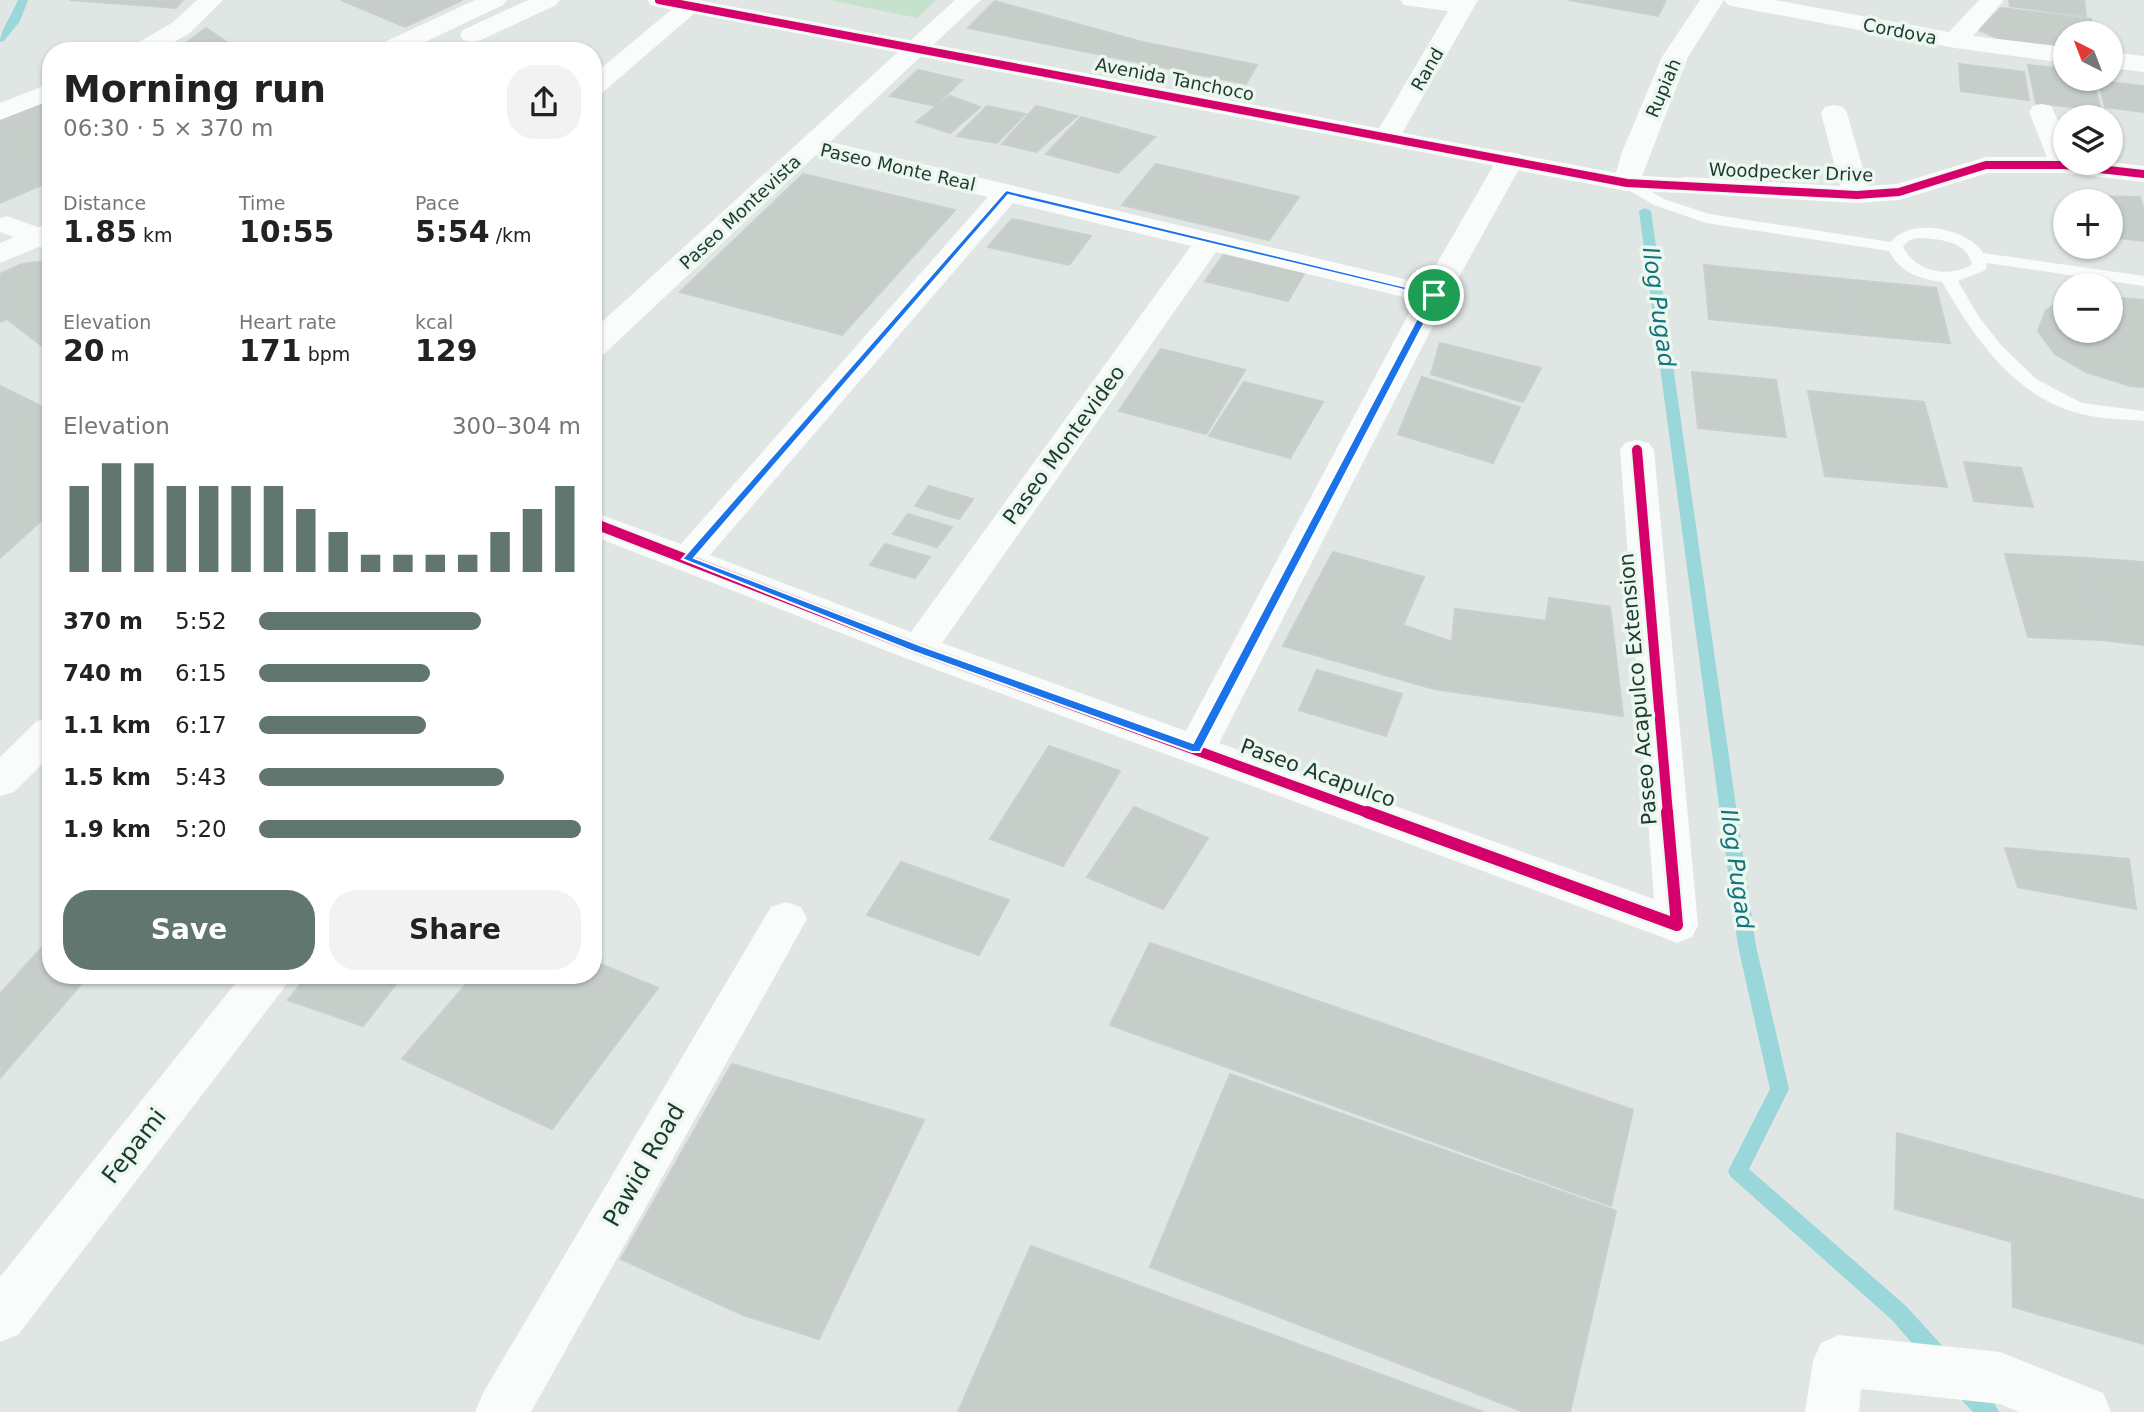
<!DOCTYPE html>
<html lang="en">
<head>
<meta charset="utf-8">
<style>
	:root { --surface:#fff; --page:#f2f2f2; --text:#222; --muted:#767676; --accent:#61766e }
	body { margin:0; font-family:"DejaVu Sans",sans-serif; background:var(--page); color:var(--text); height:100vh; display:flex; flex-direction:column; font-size:26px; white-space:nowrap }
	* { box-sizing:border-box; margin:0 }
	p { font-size:23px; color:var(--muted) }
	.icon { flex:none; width:38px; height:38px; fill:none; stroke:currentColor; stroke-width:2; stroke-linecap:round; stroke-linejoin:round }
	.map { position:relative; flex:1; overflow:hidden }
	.details { position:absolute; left:42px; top:42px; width:560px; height:942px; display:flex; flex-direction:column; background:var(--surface); border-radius:28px; box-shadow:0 2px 5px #0004 }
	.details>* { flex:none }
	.needle { width:46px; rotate:318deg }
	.buttons { position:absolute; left:2053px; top:21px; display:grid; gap:14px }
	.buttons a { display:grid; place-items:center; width:70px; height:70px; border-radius:50%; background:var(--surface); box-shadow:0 2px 5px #0004; font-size:35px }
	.pin { position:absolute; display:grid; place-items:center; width:60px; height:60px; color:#fff; margin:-30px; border:4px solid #fff; border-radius:50%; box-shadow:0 2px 7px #0007 }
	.round { display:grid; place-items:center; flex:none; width:74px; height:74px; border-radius:28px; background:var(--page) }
	.summary { display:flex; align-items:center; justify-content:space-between; height:119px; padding:0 21px }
	h1 { font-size:38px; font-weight:700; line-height:52px }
	.metrics { display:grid; grid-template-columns:repeat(3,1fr); gap:10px; height:119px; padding:7px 21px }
	.metrics div { display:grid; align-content:center }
	.metrics b { font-size:30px; font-weight:700 }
	.metrics small { font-size:19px; font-weight:400 }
	.metrics p { font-size:19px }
	.chart { height:196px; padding:14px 21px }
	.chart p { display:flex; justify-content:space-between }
	.chart svg { width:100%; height:126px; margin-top:7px; stroke:var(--accent); stroke-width:6 }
	.cta { display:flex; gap:14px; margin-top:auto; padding:14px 21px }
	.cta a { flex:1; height:80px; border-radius:28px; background:var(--accent); color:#fff; font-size:28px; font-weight:700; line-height:80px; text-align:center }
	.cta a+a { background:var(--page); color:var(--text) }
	ul { padding:0 21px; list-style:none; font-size:23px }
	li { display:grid; grid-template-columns:112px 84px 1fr; align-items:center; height:52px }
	li i { height:18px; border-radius:9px; background:var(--accent) }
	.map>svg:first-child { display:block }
	.green { fill:#c6e2cc }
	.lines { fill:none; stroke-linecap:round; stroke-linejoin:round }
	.stream { fill:#9ad7da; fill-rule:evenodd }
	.building { fill:#c7ceca; stroke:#c8cfcc; stroke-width:2 }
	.service { fill:#fafbfb; fill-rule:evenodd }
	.minor { fill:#fafbfb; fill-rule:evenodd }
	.tertiary { fill:#fafbfb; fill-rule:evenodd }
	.cycleway-far2-casing { stroke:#ecf7f0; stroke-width:11 }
	.cycleway-far1-casing { stroke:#ecf7f0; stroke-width:14 }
	.cycleway-casing { stroke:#ecf7f0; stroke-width:17 }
	.cycleway-far2 { stroke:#d6006c; stroke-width:8 }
	.cycleway-far1 { stroke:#d6006c; stroke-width:10 }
	.cycleway { stroke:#d6006c; stroke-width:12 }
	.route { fill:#1a73e8; stroke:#fff; stroke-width:2; fill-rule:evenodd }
	.labels { text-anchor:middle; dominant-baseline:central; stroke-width:7; stroke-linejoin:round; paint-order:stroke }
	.far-street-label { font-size:18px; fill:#1c3a2f; stroke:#ecf7f0 }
	.street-label { font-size:21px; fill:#1c3a2f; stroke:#ecf7f0 }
	.water-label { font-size:23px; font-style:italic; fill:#11737b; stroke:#ecf7f0 }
	.near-street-label { font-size:24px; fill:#1c3a2f; stroke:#ecf7f0 }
</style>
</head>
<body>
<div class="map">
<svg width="2144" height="1412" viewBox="0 0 2144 1412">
	<rect width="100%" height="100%" fill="#e0e6e3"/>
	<path class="green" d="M 829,0 L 936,0 L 917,18 Z"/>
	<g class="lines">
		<path class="stream" d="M 18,0 L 28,0 L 20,21 L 4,41 L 0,42 C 0,31 13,13 18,0 Z
			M 1645,208 L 1651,211 L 1756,946 L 1789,1089 L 1749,1169 L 1906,1306 L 1947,1351 L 1950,1358 L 1947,1365 L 1939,1368 L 1931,1365 L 1892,1320 L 1731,1177 L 1728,1171 L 1770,1089 L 1738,946 L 1639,211 Z
			M 1966,1377 C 1979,1383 1993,1399 1999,1412 L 1973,1412 L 1958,1396 L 1955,1388 L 1958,1380 Z"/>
	</g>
	<path class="building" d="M 70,0 L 183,0 L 176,8 Z
		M 341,0 L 462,0 L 405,27 Z
		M 1569,0 L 1666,0 L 1658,16 Z
		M 2009,0 L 2084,0 L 2086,16 L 2010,6 Z
		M 995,1 L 1142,42 L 1257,65 L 1246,84 L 968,28 Z
		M 2001,8 L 2091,19 L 2093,33 L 2065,33 L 2065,51 L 2010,44 L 1979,30 Z
		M 206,28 L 240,51 L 171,51 L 186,43 Z
		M 1959,64 L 2024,72 L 2029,100 L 1961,91 Z
		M 2028,65 L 2065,69 L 2065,79 L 2093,79 L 2101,110 L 2036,103 Z
		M 918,70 L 962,80 L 935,106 L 890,96 Z
		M 2098,81 L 2144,86 L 2144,112 L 2105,107 Z
		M 950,96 L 980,107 L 950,133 L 916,122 Z
		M 51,99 L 51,156 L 0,177 L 0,120 Z
		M 987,106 L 1025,114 L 997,143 L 957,136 Z
		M 1036,106 L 1077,116 L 1036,152 L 1002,144 Z
		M 1081,117 L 1155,137 L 1118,173 L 1046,154 Z
		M 51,156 L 51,181 L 0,203 L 0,177 Z
		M 1156,164 L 1299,197 L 1269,240 L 1122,205 Z
		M 803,174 L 955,210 L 842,335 L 680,292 Z
		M 2087,196 L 2140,197 L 2144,210 L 2144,241 L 2110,237 L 2110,201 L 2089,201 Z
		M 1012,219 L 1091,236 L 1069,265 L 988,247 Z
		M 1224,254 L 1305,272 L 1288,301 L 1205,281 Z
		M 47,261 L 51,263 L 51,353 L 7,319 L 0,322 L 0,274 L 22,264 Z
		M 1704,265 L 1843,279 L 1854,334 L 1709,319 Z
		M 1843,279 L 1936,288 L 1950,343 L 1854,334 Z
		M 2110,297 L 2144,300 L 2144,387 L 2131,386 L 2086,372 L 2055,354 L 2038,331 L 2046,310 L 2065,300 L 2065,331 L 2110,331 Z
		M 1440,343 L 1541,368 L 1523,402 L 1431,374 Z
		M 1161,349 L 1245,370 L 1206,434 L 1119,411 Z
		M 1692,372 L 1776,380 L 1786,437 L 1698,428 Z
		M 1422,377 L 1520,407 L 1493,463 L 1398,434 Z
		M 1244,382 L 1323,402 L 1290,458 L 1209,436 Z
		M 0,386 L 51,411 L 51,512 L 0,558 Z
		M 1808,391 L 1924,402 L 1947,487 L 1825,476 Z
		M 1964,462 L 2021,468 L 2033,507 L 1974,501 Z
		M 929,486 L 973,499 L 959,519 L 915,506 Z
		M 908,514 L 952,527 L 937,547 L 893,534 Z
		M 885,544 L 930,557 L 915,578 L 870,565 Z
		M 1333,552 L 1424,577 L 1403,625 L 1452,642 L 1455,609 L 1546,621 L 1549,598 L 1610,607 L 1623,716 L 1434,689 L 1283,646 Z
		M 2005,554 L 2085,558 L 2103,640 L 2028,637 Z
		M 2085,558 L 2144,562 L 2144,645 L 2103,640 Z
		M 1317,670 L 1402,694 L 1386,736 L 1299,710 Z
		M 1049,746 L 1120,771 L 1063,866 L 990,839 Z
		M 1134,807 L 1208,838 L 1163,909 L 1087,877 Z
		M 2005,848 L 2129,859 L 2136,909 L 2018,887 Z
		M 901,862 L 1009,900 L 979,955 L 867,915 Z
		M 1150,943 L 1633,1110 L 1611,1206 L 1110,1025 Z
		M 43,946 L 51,948 L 51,975 L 89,975 L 0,1078 L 0,994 Z
		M 593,961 L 658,988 L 552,1129 L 402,1059 L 474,975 L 593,975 Z
		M 308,975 L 403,975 L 363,1026 L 288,1000 Z
		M 732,1064 L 924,1120 L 819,1339 L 743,1315 L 621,1259 Z
		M 1230,1074 L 1616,1211 L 1570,1412 L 1524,1412 L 1150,1267 Z
		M 1897,1133 L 2144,1200 L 2144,1344 L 2013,1307 L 2012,1242 L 1895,1209 Z
		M 1031,1246 L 1483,1412 L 958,1412 Z"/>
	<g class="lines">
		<path class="service" d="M 1627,178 L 1664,199 L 1709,214 L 1891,242 C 1910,217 1967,228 1983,253 L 2144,276 L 2144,286 L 1987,263 L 1986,270 L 1958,281 L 1979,317 L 2001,345 L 2036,379 L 2082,403 L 2144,411 L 2144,421 C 2122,419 2095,419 2074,412 C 2011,393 1973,335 1942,282 C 1919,279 1900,272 1889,251 L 1706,223 L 1654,205 L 1622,186 L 1619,183 ZM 1917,238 C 1939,239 1967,240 1972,265 C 1947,278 1916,272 1903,247 L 1908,241 Z"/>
		<path class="minor" d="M 197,0 L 223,0 L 190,33 L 159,51 L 129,51 L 132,46 L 172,23 Z
			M 683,0 L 701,0 L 704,5 L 602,93 L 593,96 L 593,75 Z
			M 955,0 L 981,0 L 830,142 L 1425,284 L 1500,154 L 1510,152 L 1520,154 L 1524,160 L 1449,295 L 1219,743 L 1654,899 L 1620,450 L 1625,443 L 1637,440 L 1649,443 L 1654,450 L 1698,925 L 1692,937 L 1677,943 L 1662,937 L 905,658 L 593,536 L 593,512 L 681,544 L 988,197 L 816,155 L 604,354 L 593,356 L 593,330 ZM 1013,203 L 1191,246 L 911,632 L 710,555 ZM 1216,252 L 1416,300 L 1186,731 L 942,643 Z
			M 1400,0 L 1478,0 L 1400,137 L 1396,143 L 1387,145 L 1378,143 L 1374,137 L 1448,11 L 1404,5 Z
			M 1700,0 L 1724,0 L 1688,57 L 1637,189 L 1627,191 L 1617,189 L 1613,183 L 1622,152 L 1662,57 Z
			M 1724,0 L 1775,0 L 1949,32 L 1979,0 L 2004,0 L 1973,36 L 2065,47 L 2065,63 L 1955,48 L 1736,7 L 1728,5 Z
			M 2110,52 L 2144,56 L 2144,72 L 2110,68 Z
			M 51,83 L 51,100 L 0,120 L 0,103 Z
			M 2042,104 L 2051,106 L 2065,135 L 2065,163 L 2110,162 L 2144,166 L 2144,182 L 2064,173 L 1988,173 L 1899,200 L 1857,203 L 1685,193 L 1675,191 L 1671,185 L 1675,179 L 1685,177 L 1840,186 L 1821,113 L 1825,107 L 1834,105 L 1843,107 L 1847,113 L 1868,186 L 1897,184 L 1986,157 L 2047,157 L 2029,112 L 2033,106 Z
			M 7,216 L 51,232 L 51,251 L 0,232 L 0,218 Z
			M 51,717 L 51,755 L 14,792 L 0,796 L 0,757 L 37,721 Z
			M 786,902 L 801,907 L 807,919 L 531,1412 L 475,1412 L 483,1393 L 771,907 Z
			M 242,975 L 290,975 L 284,988 L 18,1335 L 0,1342 L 0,1277 Z
			M 1839,1335 L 2000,1352 L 2103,1393 L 2111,1412 L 2019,1412 L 2000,1404 L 1861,1389 L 1859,1412 L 1805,1412 L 1813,1361 L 1821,1343 Z"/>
		<path class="tertiary" d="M 475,0 L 507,0 L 503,5 L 406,51 L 373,51 L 376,46 Z
			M 528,0 L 560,0 L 556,5 L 481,40 L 472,42 L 463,40 L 460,35 L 463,30 Z
			M 647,0 L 697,0 L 1627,175 L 1695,179 L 1699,185 L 1695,191 L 1685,193 L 1627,191 L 659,7 L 651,5 Z
			M 51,222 L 51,242 L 0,263 L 0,243 Z"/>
		<g class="cycleway-far2-casing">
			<path id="cycleway-far2" d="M 659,0 L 1627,183 L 1857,195 L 1899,192 L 1986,165 L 2064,165 L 2144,174"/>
		</g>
		<g class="cycleway-far1-casing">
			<path id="cycleway-far1" d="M 1637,450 L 1668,814
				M 593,523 L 918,649 L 1371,814"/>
		</g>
		<g class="cycleway-casing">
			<path id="cycleway" d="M 1367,812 L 1677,925 L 1667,812"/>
		</g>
		<use href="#cycleway-far2" class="cycleway-far2"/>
		<use href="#cycleway-far1" class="cycleway-far1"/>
		<use href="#cycleway" class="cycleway"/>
	</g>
	<path class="route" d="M 1006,190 L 1439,295 L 1200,752 L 1192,752 L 914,652 L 682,559 ZM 1008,195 L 1429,296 L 1193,743 L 922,646 L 694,558 Z"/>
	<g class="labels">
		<g class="far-street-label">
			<text transform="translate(1900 31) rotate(11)">Cordova</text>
			<text transform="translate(1427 69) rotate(-60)">Rand</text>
			<text transform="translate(1175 79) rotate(11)">Avenida Tanchoco</text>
			<text transform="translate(1663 88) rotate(-67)">Rupiah</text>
			<text transform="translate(898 167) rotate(13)">Paseo Monte Real</text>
			<text transform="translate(1791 172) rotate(2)">Woodpecker Drive</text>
			<text transform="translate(740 212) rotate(-43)">Paseo Montevista</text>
		</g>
		<g class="street-label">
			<text transform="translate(1064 445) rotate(-54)">Paseo Montevideo</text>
			<text transform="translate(1638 689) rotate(-95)">Paseo Acapulco Extension</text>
			<text transform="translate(1318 773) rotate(20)">Paseo Acapulco</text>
		</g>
		<g class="water-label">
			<text transform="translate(1659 307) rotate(82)">Ilog Pugad</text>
			<text transform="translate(1737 869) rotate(82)">Ilog Pugad</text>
		</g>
		<g class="near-street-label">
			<text transform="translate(134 1146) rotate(-52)">Fepami</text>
			<text transform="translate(644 1165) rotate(-60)">Pawid Road</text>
		</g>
	</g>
</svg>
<div class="buttons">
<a><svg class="needle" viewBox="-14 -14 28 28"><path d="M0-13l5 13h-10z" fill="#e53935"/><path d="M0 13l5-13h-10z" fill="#767676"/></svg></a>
<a><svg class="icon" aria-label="layers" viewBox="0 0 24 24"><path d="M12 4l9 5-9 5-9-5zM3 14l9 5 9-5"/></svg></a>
<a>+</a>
<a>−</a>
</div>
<div class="pin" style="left:1434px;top:295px;background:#1e9e55"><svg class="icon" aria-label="arrive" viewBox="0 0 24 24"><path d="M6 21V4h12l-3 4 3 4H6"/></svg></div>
<section class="details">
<div class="summary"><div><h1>Morning run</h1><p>06:30 · 5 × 370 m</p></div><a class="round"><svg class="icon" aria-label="share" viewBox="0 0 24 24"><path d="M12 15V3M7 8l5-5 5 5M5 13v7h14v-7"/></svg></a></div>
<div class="metrics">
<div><p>Distance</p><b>1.85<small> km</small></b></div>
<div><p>Time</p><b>10:55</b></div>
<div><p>Pace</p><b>5:54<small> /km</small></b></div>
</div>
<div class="metrics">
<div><p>Elevation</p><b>20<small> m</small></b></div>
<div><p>Heart rate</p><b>171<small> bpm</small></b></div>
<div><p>kcal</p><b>129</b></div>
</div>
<div class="chart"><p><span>Elevation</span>300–304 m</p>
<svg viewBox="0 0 160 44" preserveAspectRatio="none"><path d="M5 44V14M15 44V6M25 44V6M35 44V14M45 44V14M55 44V14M65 44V14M75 44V22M85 44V30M95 44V38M105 44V38M115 44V38M125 44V38M135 44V30M145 44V22M155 44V14"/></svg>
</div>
<ul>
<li><b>370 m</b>5:52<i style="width:69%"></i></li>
<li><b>740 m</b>6:15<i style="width:53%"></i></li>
<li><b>1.1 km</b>6:17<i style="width:52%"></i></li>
<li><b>1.5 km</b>5:43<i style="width:76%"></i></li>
<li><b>1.9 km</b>5:20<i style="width:100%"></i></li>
</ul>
<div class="cta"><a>Save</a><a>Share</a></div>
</section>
</div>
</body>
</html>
